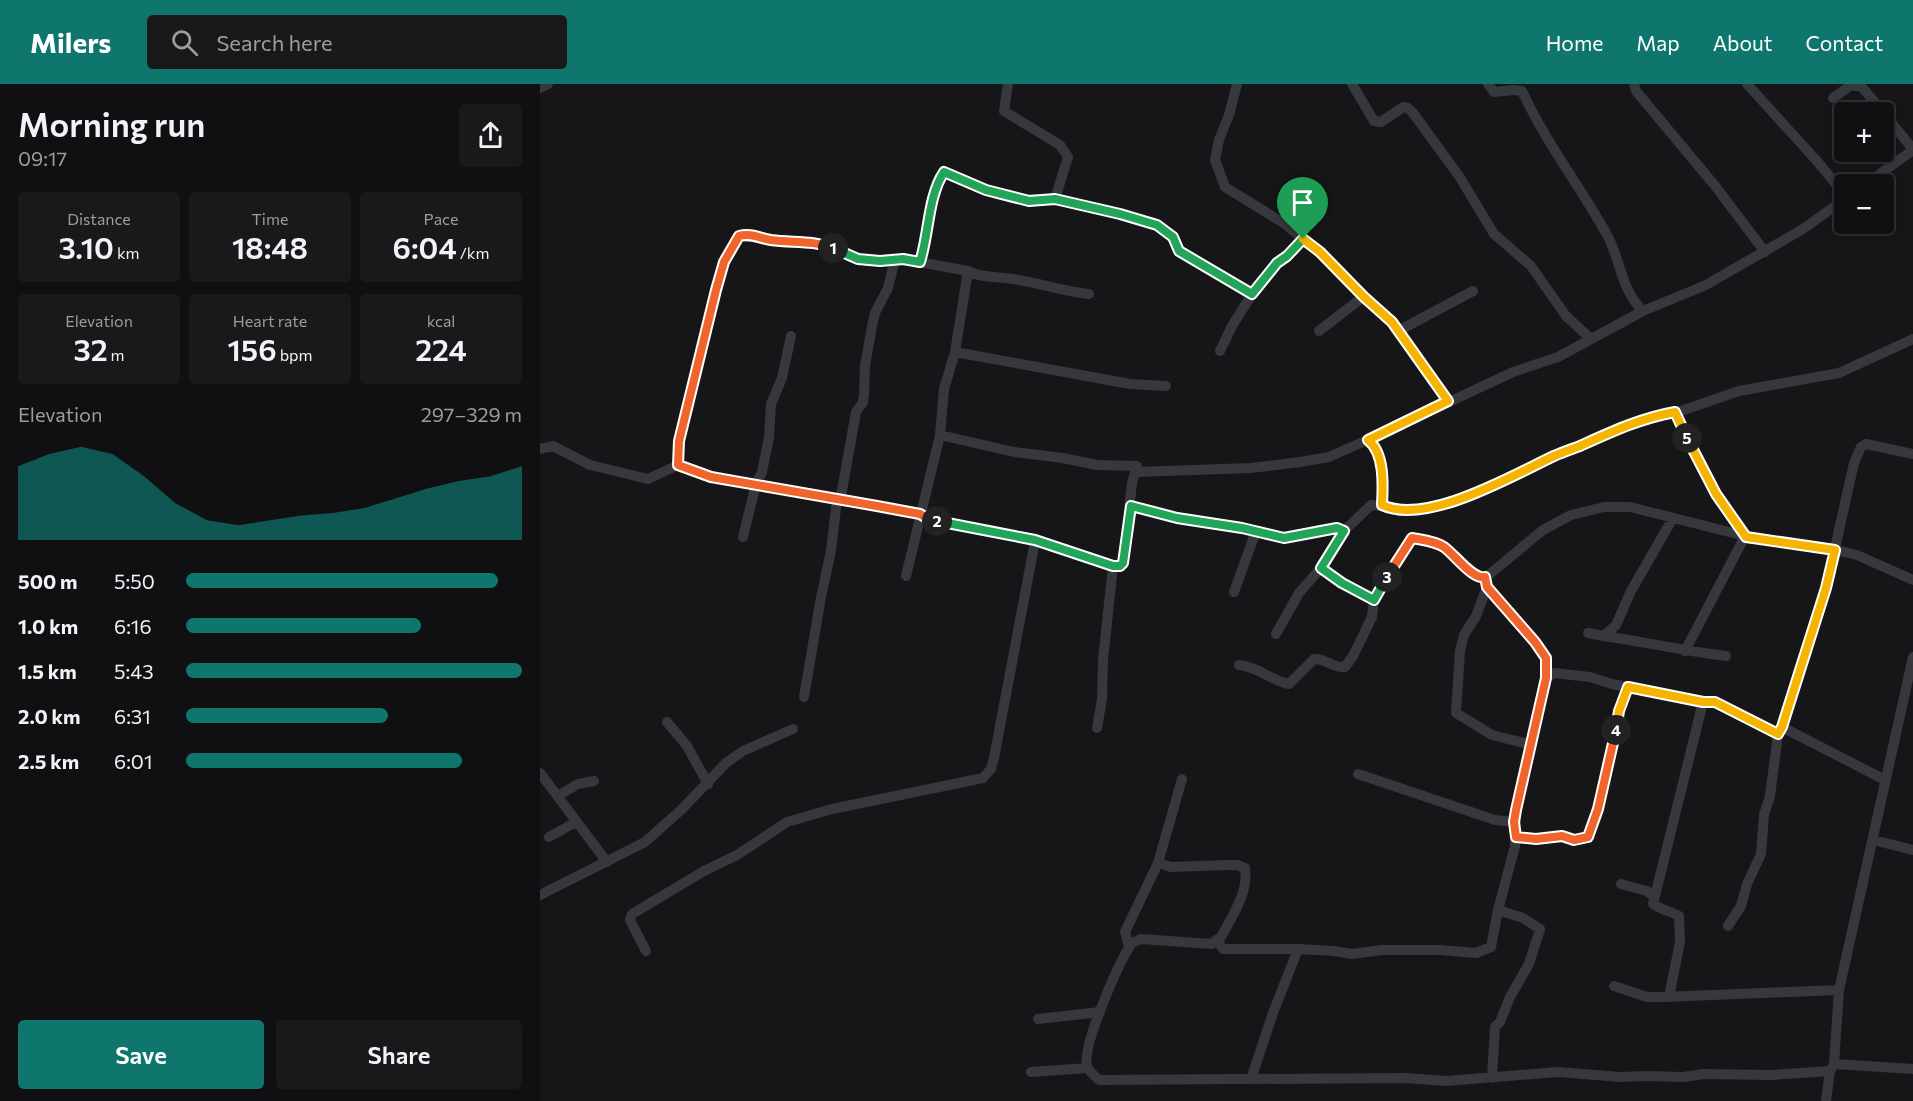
<!DOCTYPE html>
<html lang="en">
<head>
<meta charset="utf-8">
<style>
	:root { --surface:#101012; --page:#19191b; --text:#f1f3f6; --muted:#9c9d9f; --line:#303032; --accent:#0f766e }
	body { margin:0; font-family:Commissioner,sans-serif; background:var(--page); color:var(--text); height:100vh; display:flex; flex-direction:column; font-size:22px; white-space:nowrap }
	* { box-sizing:border-box; margin:0 }
	p { font-size:20px; color:var(--muted) }
	.icon { flex:none; width:33px; height:33px; fill:none; stroke:currentColor; stroke-width:2; stroke-linecap:round; stroke-linejoin:round }
	.map { position:relative; flex:1; overflow:hidden }
	.sheet { display:flex; flex-direction:column; background:var(--surface); width:540px }
	.sheet>* { flex:none }
	.fabs { position:absolute; left:1294px; top:18px; display:grid; gap:12px }
	.fabs a { display:grid; place-items:center; width:60px; height:60px; border-radius:6px; background:var(--surface); box-shadow:0 3px 9px #0003,0 0 0 2px var(--line); font-size:30px }
	.pin { position:absolute; display:grid; place-items:center; width:51px; height:51px; color:#fff; margin:-62px -26px; border-radius:50% 50% 50% 0; rotate:-45deg; box-shadow:0 0 6px #0007 }
	.pin .icon { rotate:45deg }
	.km { position:absolute; width:30px; height:30px; margin:-15px; border-radius:50%; background:#222; color:#fff; font-size:16px; line-height:30px; text-align:center }
	.round { display:grid; place-items:center; flex:none; width:63px; height:63px; border-radius:6px; background:var(--page) }
	.head { display:flex; align-items:center; justify-content:space-between; height:102px; padding:0 18px }
	h1 { font-size:33px; font-weight:600; line-height:45px }
	.stats { display:grid; grid-template-columns:repeat(3,1fr); gap:9px; height:102px; padding:6px 18px }
	.stats div { display:grid; align-content:center; border-radius:6px; background:var(--page); text-align:center }
	.stats b { font-size:30px; font-weight:600 }
	.stats small { font-size:16px; font-weight:400 }
	.stats p { font-size:16px }
	.chart { height:168px; padding:12px 18px }
	.chart p { display:flex; justify-content:space-between }
	.chart svg { width:100%; height:108px; margin-top:6px; fill:var(--accent); opacity:.7 }
	.cta { display:flex; gap:12px; margin-top:auto; padding:12px 18px }
	.cta a { flex:1; height:69px; border-radius:6px; background:var(--accent); color:#fff; font-size:24px; font-weight:600; line-height:69px; text-align:center }
	.cta a+a { background:var(--page); color:var(--text) }
	ul { padding:0 18px; list-style:none; font-size:20px }
	li { display:grid; grid-template-columns:96px 72px 1fr; align-items:center; height:45px }
	li i { height:15px; border-radius:8px; background:var(--accent) }
	header { display:flex; align-items:center; gap:36px; box-sizing:border-box; height:84px; padding:0 30px; background:var(--accent); color:#fff }
	header strong { font-size:28px }
	nav { display:flex; gap:33px; margin-inline-start:auto; font-size:21px }
	.search { width:420px; height:54px; background:var(--page); display:flex; align-items:center; gap:15px; box-sizing:border-box; padding:0 21px; border-radius:6px; color:var(--muted); font-size:22px }
	main { display:flex; flex:1; min-height:0 }
	.map>svg:first-child { display:block }
	.lines { fill:none; stroke-linecap:round; stroke-linejoin:round }
	.minor { stroke:#37383d; stroke-width:10 }
	.split-1-casing { stroke:#fff; stroke-width:12 }
	.split-2-casing { stroke:#fff; stroke-width:12 }
	.split-3-casing { stroke:#fff; stroke-width:12 }
	.split-4-casing { stroke:#fff; stroke-width:12 }
	.split-5-casing { stroke:#fff; stroke-width:12 }
	.split-6-casing { stroke:#fff; stroke-width:12 }
	.split-1 { stroke:#22a559; stroke-width:8 }
	.split-2 { stroke:#f0652b; stroke-width:8 }
	.split-3 { stroke:#22a559; stroke-width:8 }
	.split-4 { stroke:#f0652b; stroke-width:8 }
	.split-5 { stroke:#f5b400; stroke-width:8 }
	.split-6 { stroke:#f5b400; stroke-width:8 }
</style>
</head>
<body>
<header>
<strong>Milers</strong>
<div class="search"><svg class="icon" aria-label="search" viewBox="0 0 24 24"><circle cx="10" cy="10" r="6"/><path d="M15 15l6 6"/></svg>Search here</div>
<nav><a>Home</a><a>Map</a><a>About</a><a>Contact</a></nav>
</header>
<main>
<section class="sheet">
<div class="head"><div><h1>Morning run</h1><p>09:17</p></div><a class="round"><svg class="icon" aria-label="share" viewBox="0 0 24 24"><path d="M12 15V3M7 8l5-5 5 5M5 13v7h14v-7"/></svg></a></div>
<div class="stats">
<div><p>Distance</p><b>3.10<small> km</small></b></div>
<div><p>Time</p><b>18:48</b></div>
<div><p>Pace</p><b>6:04<small> /km</small></b></div>
</div>
<div class="stats">
<div><p>Elevation</p><b>32<small> m</small></b></div>
<div><p>Heart rate</p><b>156<small> bpm</small></b></div>
<div><p>kcal</p><b>224</b></div>
</div>
<div class="chart"><p><span>Elevation</span>297–329 m</p>
<svg viewBox="0 0 160 44" preserveAspectRatio="none"><path d="M0 44V14L10 9L20 6L30 9L40 18L50 29L60 36L70 38L80 36L90 34L100 33L110 31L120 27L130 23L140 20L150 18L160 14V44z"/></svg>
</div>
<ul>
<li><b>500 m</b>5:50<i style="width:93%"></i></li>
<li><b>1.0 km</b>6:16<i style="width:70%"></i></li>
<li><b>1.5 km</b>5:43<i style="width:100%"></i></li>
<li><b>2.0 km</b>6:31<i style="width:60%"></i></li>
<li><b>2.5 km</b>6:01<i style="width:82%"></i></li>
</ul>
<div class="cta"><a>Save</a><a>Share</a></div>
</section>
<div class="map">
<svg width="1373" height="1017" viewBox="0 0 1373 1017">
	<rect width="100%" height="100%" fill="#161618"/>
	<g class="lines">
		<path class="minor" d="M 697,0 L 689,31 L 679,56 L 675,76 L 685,103 L 745,140 L 780,168 L 823,213 L 851,238 L 908,317
			M 812,0 L 834,37 L 841,38 L 863,23 L 868,24 L 873,29 L 919,92 L 954,150 L 991,182 L 1026,232 L 1050,254
			M 948,0 L 954,8 L 974,6 L 982,7 C 1005,57 1039,101 1066,149 C 1081,175 1080,205 1103,227
			M 1094,0 L 1096,7 L 1176,103 L 1225,168
			M 1207,0 L 1276,76 L 1305,111
			M 0,4 L 8,0
			M 1293,14 L 1311,1 L 1322,3 L 1373,65
			M 1326,100 L 1373,66
			M 515,115 L 580,130 L 617,141 L 633,153 L 639,167 L 712,210
			M 380,178 C 389,150 388,112 404,88 C 418,92 430,99 444,105 C 467,114 491,117 515,115 L 528,73 L 520,61 L 464,27 L 468,0
			M 428,187 L 363,175 L 340,177 L 318,175 L 287,162 L 268,158 L 232,156 L 208,150 L 199,152 L 184,178 L 176,206 L 139,357 L 138,381 L 171,393 L 380,430 L 390,436 L 495,457 L 573,482 L 580,482 L 583,479 L 592,399 L 597,382
			M 779,247 L 823,213
			M 858,247 L 933,207
			M 680,267 L 692,242 L 714,207 L 737,179 L 747,172 L 763,155
			M 415,268 L 590,300 L 626,302
			M 1135,329 L 1176,410 L 1205,452 L 1145,567
			M 400,351 L 404,305 L 415,268 L 428,187 C 443,195 462,192 479,196 C 503,200 525,208 549,210
			M 828,356 C 845,369 843,402 842,421
			M 0,365 L 13,362 L 50,381 L 108,395 L 138,381
			M 597,384 L 596,388 L 711,384 L 760,378 L 789,373 L 843,349 L 973,288 L 1018,273 L 1103,227 L 1166,201 L 1263,145 L 1305,115
			M 591,422 L 637,434 L 702,444 L 744,454 L 784,445 L 797,444 L 804,447 L 831,421 L 865,425 L 891,424 L 913,417 L 990,385 L 1016,371 L 1104,335 L 1135,329 L 1199,307 L 1299,289 L 1373,255
			M 804,447 L 781,484 L 802,499 L 834,516
			M 203,453 L 216,400 L 222,388 L 229,353 L 231,320 L 242,294 L 251,252
			M 366,492 L 400,351 L 474,368 L 523,374 L 557,381 L 597,382
			M 946,499 L 947,503 L 936,532 L 924,551 L 920,567 L 916,629 L 952,651 L 992,661
			M 694,508 L 716,447
			M 1048,549 L 1064,552 L 1076,541 L 1091,507 L 1133,434
			M 736,550 L 759,509 L 781,484
			M 1064,552 C 1105,558 1145,567 1186,572
			M 699,581 C 720,583 731,597 749,600 L 774,575 C 786,574 794,585 805,583 L 813,572 L 832,533 L 834,516 L 856,477 L 872,454 C 890,458 902,461 916,472 C 925,480 930,490 941,494 L 950,490 L 1003,446 L 1031,431 L 1064,423 L 1090,423 L 1205,452 L 1305,468 L 1317,471 L 1373,496
			M 1006,594 L 1014,589 L 1050,593 L 1072,600 L 1163,618
			M 264,613 L 281,513 L 291,467 L 297,415 L 301,412 L 316,328 L 323,318 L 324,310 L 325,282 L 332,242 L 335,229 L 348,204 L 355,175
			M 127,638 L 147,662 L 168,700
			M 1242,643 L 1345,696
			M 557,644 L 562,615 L 563,576 L 573,482
			M 0,689 L 67,778
			M 818,690 L 955,736 L 974,738
			M 642,695 L 618,779 L 631,783 L 688,781 L 697,781 L 705,784 C 709,809 691,834 680,855 L 676,856 L 683,865 L 758,865 L 794,867 L 812,870 L 842,866 L 900,866 L 936,869 L 951,863 L 958,826 L 975,762 L 976,726 L 1006,594 L 1006,574 L 995,558 L 947,503
			M 19,711 L 38,700 L 54,697
			M 9,753 L 36,738
			M 976,753 L 1003,755 L 1022,752 L 1034,756 L 1048,753 L 1058,725 L 1079,627 L 1087,603
			M 1333,756 L 1373,766
			M 1081,800 L 1107,807 L 1114,813
			M 0,811 L 105,758 L 141,726 L 186,679 L 203,667 L 253,645
			M 1188,842 L 1201,822 L 1207,800 L 1221,770 L 1224,731 L 1230,712 L 1238,650 L 1242,643 L 1286,504 L 1314,379 L 1321,363 L 1326,360 L 1373,370
			M 676,856 L 672,860 L 601,855 L 592,859 C 579,878 542,961 547,982 C 549,988 555,992 559,996 L 865,994 L 906,997 L 1018,988 L 1080,993 L 1107,992 L 1143,993 L 1164,990 L 1231,991 L 1290,987
			M 589,863 L 585,848 L 618,779
			M 106,867 L 90,836 L 92,830 L 164,787 L 197,771 L 247,738 L 292,725 L 443,694 L 451,685 L 454,674 L 495,457
			M 1074,902 L 1107,913 L 1123,913 L 1299,906
			M 1129,913 L 1140,858 L 1139,832 C 1131,827 1121,826 1113,820 L 1163,618 L 1175,618 L 1238,650
			M 498,935 L 560,928
			M 1294,980 L 1373,985
			M 491,988 L 548,984
			M 952,994 L 955,943 L 960,938 L 970,913 L 989,880 L 1000,845 L 983,834 L 958,826
			M 711,995 L 733,929 L 758,865
			M 1286,1017 L 1290,987 L 1294,980 L 1299,906 L 1373,573"/>
	</g>
	<g class="lines">
		<g class="split-1-casing">
			<path id="split-1" d="M 293,164 L 318,175 L 340,177 L 363,175 L 380,178 C 389,150 388,112 404,88 L 446,106 L 489,117 L 515,115 L 580,130 L 617,141 L 633,153 L 639,167 L 712,210 L 737,179 L 747,172 L 763,155"/>
		</g>
		<g class="split-2-casing">
			<path id="split-2" d="M 293,164 C 273,156 252,159 231,156 C 219,154 211,149 199,152 L 184,178 L 176,206 L 139,357 L 138,381 L 171,393 L 337,422 L 380,430 L 390,436 L 397,437"/>
		</g>
		<g class="split-3-casing">
			<path id="split-3" d="M 397,437 L 495,456 L 573,482 L 580,482 L 583,479 L 591,422 L 637,434 L 702,444 L 744,454 L 797,444 L 804,447 L 781,484 L 802,499 L 834,516 L 847,493"/>
		</g>
		<g class="split-4-casing">
			<path id="split-4" d="M 847,493 L 872,454 C 883,456 895,457 904,463 C 915,471 933,496 945,493 L 947,503 L 995,558 L 1006,574 L 1006,594 L 976,726 L 974,738 L 976,753 L 996,755 L 1022,752 L 1034,756 L 1048,753 L 1058,725 L 1076,646"/>
		</g>
		<g class="split-5-casing">
			<path id="split-5" d="M 1076,646 L 1079,627 L 1088,603 L 1163,618 L 1175,618 L 1238,650 L 1242,643 L 1286,504 L 1295,466 L 1206,453 L 1176,410 L 1147,354"/>
		</g>
		<g class="split-6-casing">
			<path id="split-6" d="M 763,155 L 780,168 L 824,213 L 852,238 L 908,317 L 828,356 C 845,369 843,402 842,421 C 887,442 973,391 1014,372 C 1023,368 1032,365 1040,362 C 1071,348 1101,334 1135,328 L 1147,354"/>
		</g>
		<use href="#split-1" class="split-1"/>
		<use href="#split-2" class="split-2"/>
		<use href="#split-3" class="split-3"/>
		<use href="#split-4" class="split-4"/>
		<use href="#split-5" class="split-5"/>
		<use href="#split-6" class="split-6"/>
	</g>
</svg>
<div class="fabs">
<a>+</a>
<a>−</a>
</div>
<div class="pin" style="left:763px;top:155px;background:#1e9e55"><svg class="icon" aria-label="arrive" viewBox="0 0 24 24"><path d="M6 21V4h12l-3 4 3 4H6"/></svg></div>
<b class="km" style="left:293px;top:164px">1</b>
<b class="km" style="left:397px;top:437px">2</b>
<b class="km" style="left:847px;top:493px">3</b>
<b class="km" style="left:1076px;top:646px">4</b>
<b class="km" style="left:1147px;top:354px">5</b>
</div>
</main>
</body>
</html>
